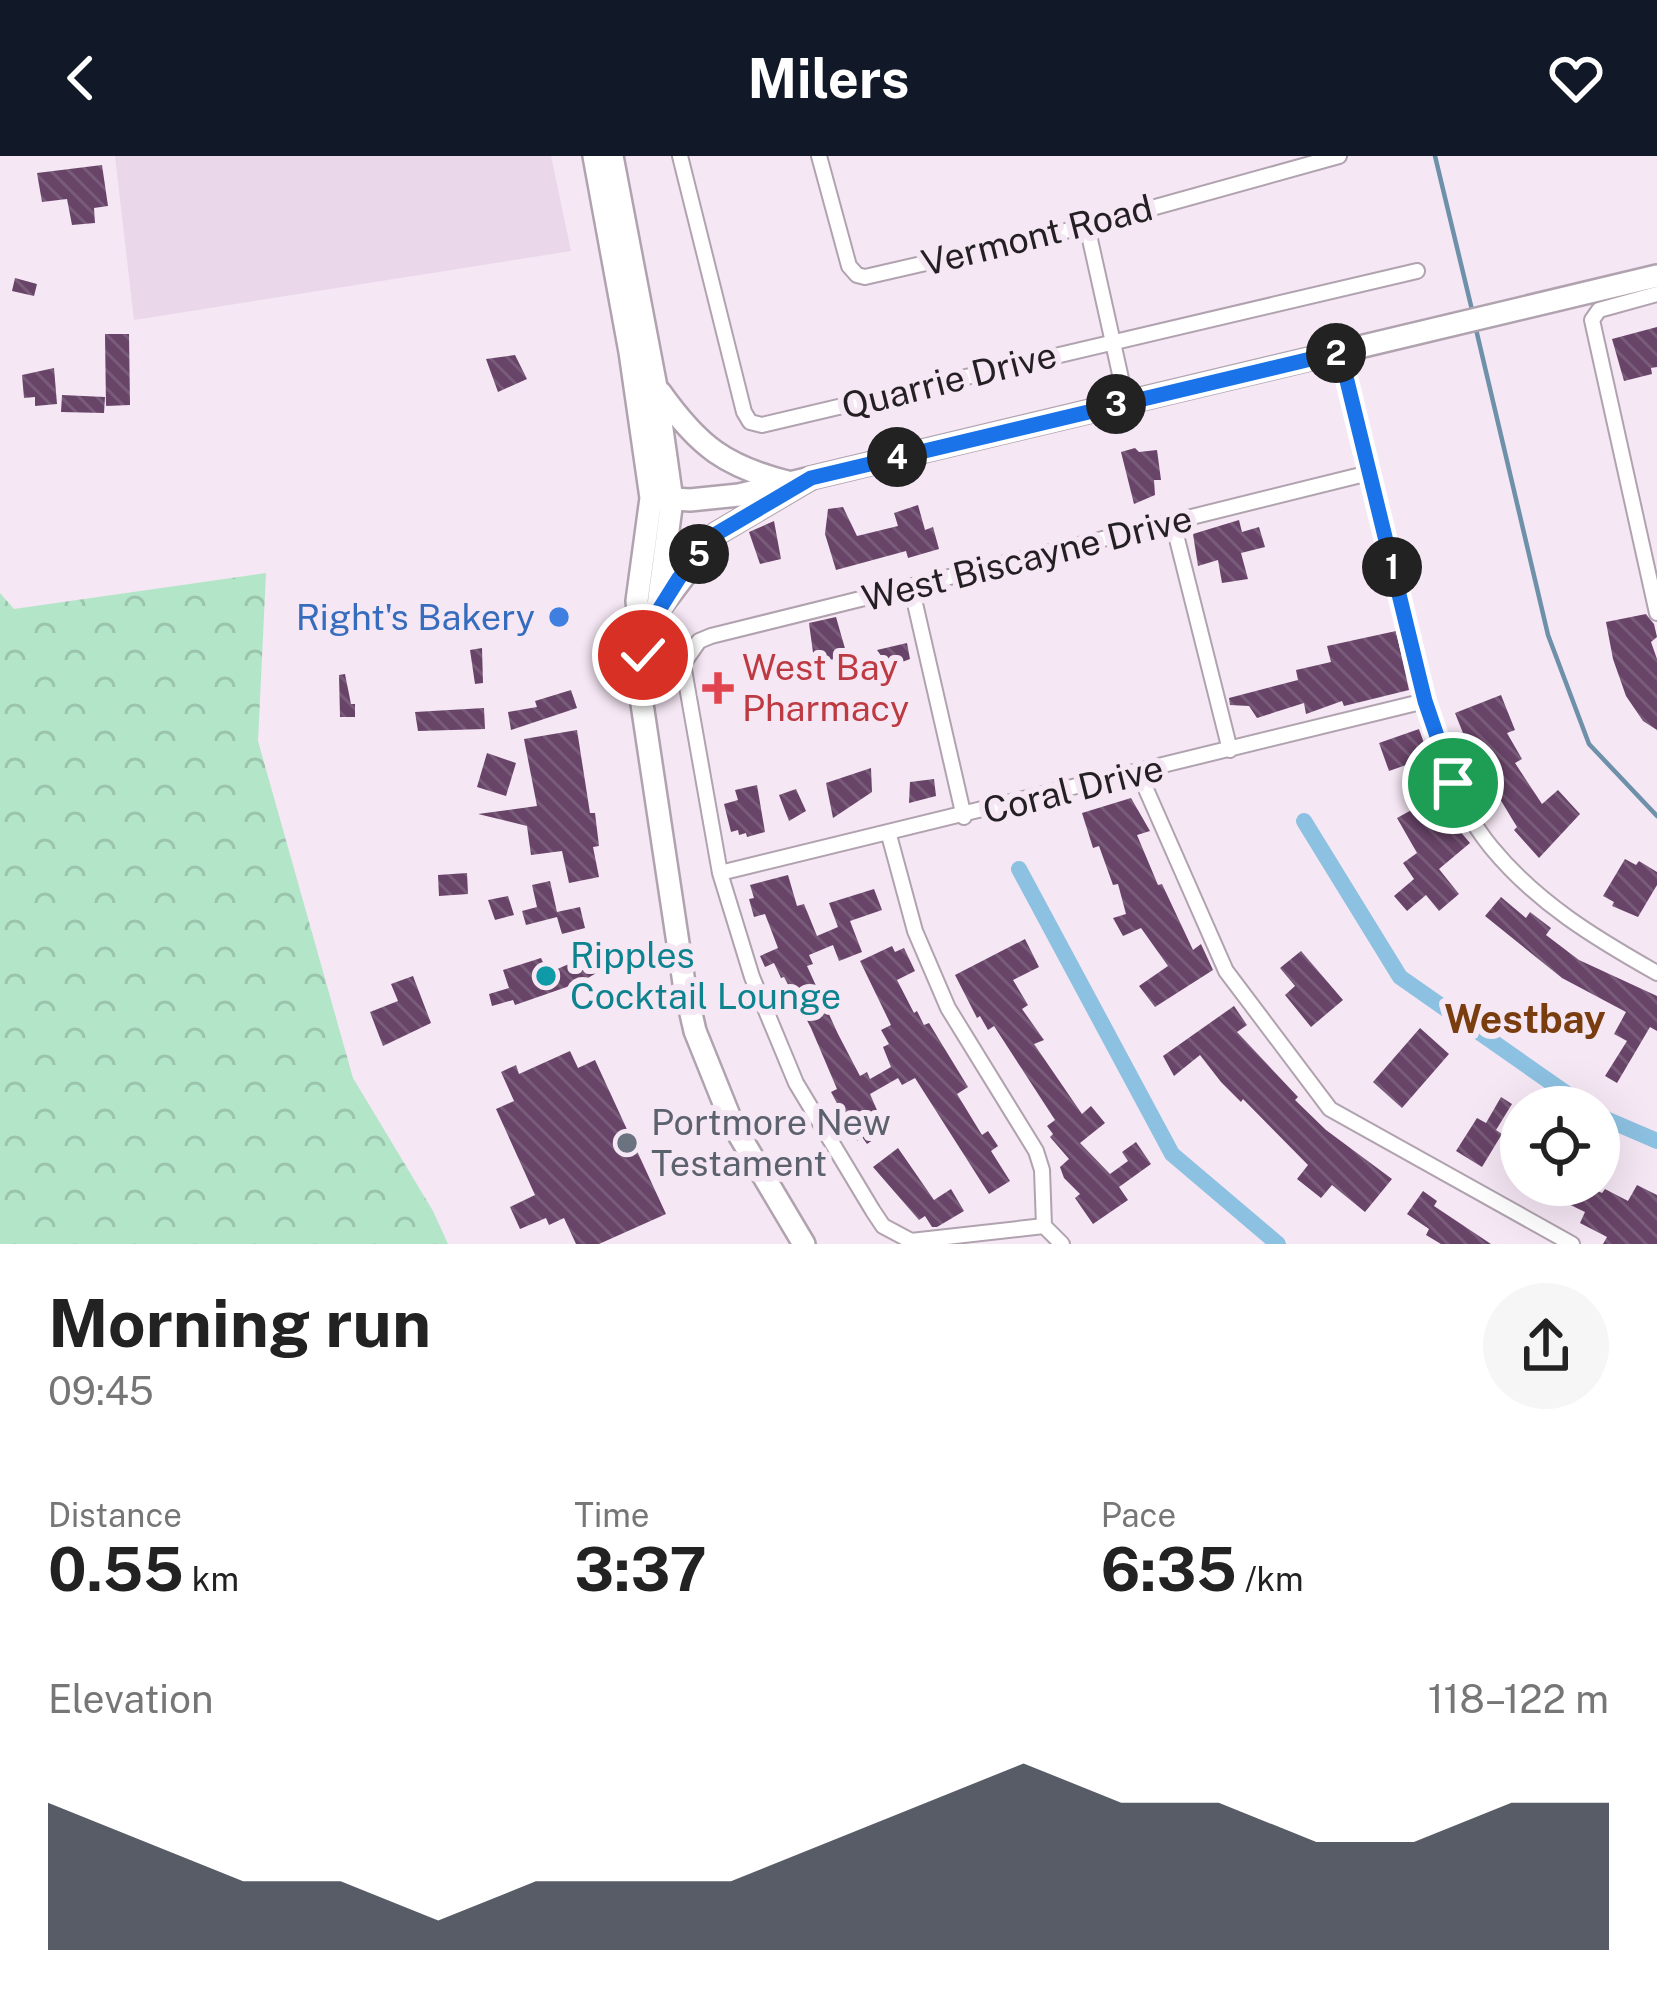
<!DOCTYPE html>
<html lang="en">
<head>
<meta charset="utf-8">
<style>
	:root { --surface:#fff; --page:#f6f6f6; --text:#222; --muted:#767676; --accent:#111827 }
	body { margin:0; font-family:"Public Sans",sans-serif; background:var(--page); color:var(--text); height:100vh; display:flex; flex-direction:column; font-size:45px; white-space:nowrap }
	* { box-sizing:border-box; margin:0 }
	p { font-size:39px; color:var(--muted) }
	.icon { flex:none; width:66px; height:66px; fill:none; stroke:currentColor; stroke-width:2; stroke-linecap:round; stroke-linejoin:round }
	.map { position:relative; height:1088px; overflow:hidden }
	.details { display:flex; flex-direction:column; background:var(--surface); flex:1 }
	.details>* { flex:none }
	.controls { position:absolute; left:1500px; top:930px; display:grid; gap:24px }
	.controls a { display:grid; place-items:center; width:120px; height:120px; border-radius:50%; background:var(--surface); box-shadow:0 12px 48px #0002; font-size:60px }
	.pin { position:absolute; display:grid; place-items:center; width:102px; height:102px; color:#fff; margin:-51px; border:6px solid #fff; border-radius:50%; box-shadow:0 3px 12px #0007 }
	.km { position:absolute; width:60px; height:60px; margin:-30px; border-radius:50%; background:#222; color:#fff; font-size:33px; line-height:60px; text-align:center }
	.round { display:grid; place-items:center; flex:none; width:126px; height:126px; border-radius:63px; background:var(--page) }
	.headline { display:flex; align-items:center; justify-content:space-between; height:204px; padding:0 48px }
	h1 { font-size:66px; font-weight:700; line-height:90px }
	.metrics { display:grid; grid-template-columns:repeat(3,1fr); gap:18px; height:204px; padding:12px 48px }
	.metrics div { display:grid; align-content:center }
	.metrics b { font-size:60px; font-weight:700 }
	.metrics small { font-size:33px; font-weight:400 }
	.metrics p { font-size:33px }
	.chart { height:336px; padding:24px 48px }
	.chart p { display:flex; justify-content:space-between }
	.chart svg { width:100%; height:216px; margin-top:12px; fill:var(--accent); opacity:.7 }
	header { display:flex; justify-content:space-between; align-items:center; height:156px; padding:0 48px; background:var(--accent); color:#fff; font-size:54px; font-weight:700 }
	.map>svg:first-child { display:block }
	.built { fill:#ead7e9 }
	.forest { fill:url(#forest-crowns) }
	.lines { fill:none; stroke-linecap:round; stroke-linejoin:round }
	.stream { stroke:#6e90a8; stroke-width:4.5 }
	.canal { stroke:#8dc1e1; stroke-width:16 }
	.building { fill:url(#building-back-hatch) }
	.minor-casing { stroke:#b0a3af; stroke-width:18 }
	.secondary-casing { stroke:#b0a3af; stroke-width:26 }
	.primary-casing { stroke:#b0a3af; stroke-width:26 }
	.minor { stroke:#fff; stroke-width:14 }
	.secondary { stroke:#fff; stroke-width:21 }
	.primary { stroke:#fff; stroke-width:21 }
	.route-casing { stroke:#fff; stroke-width:24 }
	.route { stroke:#1a73e8; stroke-width:15 }
	.shop-dot { fill:#3f7fe0; stroke:#f5e7f4; stroke-width:4.5 }
	.health-dot { fill:#e0444e; stroke:#f5e7f4; stroke-width:4.5 }
	.culture-dot { fill:#0f9aa8; stroke:#f5e7f4; stroke-width:4.5 }
	.worship-dot { fill:#6b7280; stroke:#f5e7f4; stroke-width:4.5 }
	.labels { text-anchor:middle; dominant-baseline:central; stroke-width:12; stroke-linejoin:round; paint-order:stroke }
	.street-label { font-size:36px; fill:#241f23; stroke:#f5e7f4 }
	.shop-label { font-size:36px; fill:#366cbe; stroke:#f5e7f4; text-anchor:end }
	.health-label { font-size:36px; fill:#be3a42; stroke:#f5e7f4; text-anchor:start }
	.culture-label { font-size:36px; fill:#0d838f; stroke:#f5e7f4; text-anchor:start }
	.worship-label { font-size:36px; fill:#5b616d; stroke:#f5e7f4; text-anchor:start }
	.neighbourhood-label { font-size:39px; font-weight:bold; fill:#793d10; stroke:#f5e7f4 }
</style>
</head>
<body>
<header><svg class="icon" aria-label="back" viewBox="0 0 24 24"><path d="M15 5l-7 7 7 7"/></svg>Milers<svg class="icon" aria-label="heart" viewBox="0 0 24 24"><path d="M12 20l-8-8c-3-5 5-10 8-4 3-6 11-1 8 4z"/></svg></header>
<div class="map">
<svg width="1657" height="1088" viewBox="0 0 1657 1088">
	<defs>
		<pattern id="forest-crowns" width="20" height="18" patternUnits="userSpaceOnUse" patternTransform="scale(3)"><rect width="20" height="18" fill="#b3e5c9"/><path d="M2 6a3 3 0 1 1 6 0M12 15a3 3 0 1 1 6 0" fill="none" stroke="#9ac4ac"/></pattern>
		<pattern id="building-back-hatch" width="6" height="6" patternUnits="userSpaceOnUse" patternTransform="scale(3)"><rect width="6" height="6" fill="#684468"/><path d="M-1 5l2 2M0 0l6 6M5-1l2 2" fill="none" stroke="#795c79"/></pattern>
	</defs>
	<rect width="100%" height="100%" fill="#f5e7f4"/>
	<path class="built" d="M 115,0 L 551,0 L 571,95 L 134,164 Z"/>
	<path class="forest" d="M 266,417 L 258,585 L 353,922 L 433,1055 L 448,1088 L 0,1088 L 0,437 L 14,453 Z"/>
	<g class="lines">
		<path class="stream" d="M 1435,0 L 1473,158
			M 1475,169 L 1548,479 L 1589,588 L 1657,660"/>
		<path class="canal" d="M 1304,665 L 1400,821 L 1586,951
			M 1019,713 L 1172,998 L 1278,1088
			M 1599,960 L 1657,985"/>
	</g>
	<path class="building" d="M 102,9 L 108,50 L 94,52 L 95,67 L 72,69 L 67,43 L 42,46 L 37,17 Z
		M 15,122 L 37,128 L 34,140 L 12,135 Z
		M 1657,171 L 1657,211 L 1651,212 L 1652,218 L 1624,225 L 1612,183 Z
		M 105,178 L 129,178 L 130,249 L 106,250 Z
		M 515,199 L 527,223 L 498,236 L 486,203 Z
		M 54,212 L 57,248 L 35,250 L 35,241 L 24,242 L 22,219 Z
		M 62,239 L 105,241 L 104,257 L 61,256 Z
		M 1135,292 L 1139,296 L 1157,294 L 1161,324 L 1154,324 L 1155,339 L 1134,348 L 1121,296 Z
		M 918,349 L 925,374 L 933,371 L 939,393 L 908,402 L 906,395 L 836,414 L 825,378 L 828,353 L 843,351 L 857,380 L 898,370 L 894,357 Z
		M 1239,364 L 1242,376 L 1259,371 L 1265,391 L 1241,397 L 1248,423 L 1222,427 L 1218,404 L 1198,410 L 1193,378 Z
		M 774,365 L 781,403 L 760,408 L 749,376 Z
		M 1646,458 L 1654,468 L 1657,481 L 1651,486 L 1657,503 L 1657,574 L 1643,565 L 1626,540 L 1613,503 L 1606,466 Z
		M 836,461 L 848,503 L 814,504 L 809,467 Z
		M 1396,475 L 1409,534 L 1344,550 L 1342,545 L 1306,558 L 1304,547 L 1257,562 L 1249,550 L 1230,549 L 1229,542 L 1298,524 L 1296,514 L 1331,506 L 1327,490 Z
		M 907,487 L 910,503 L 889,511 L 877,494 Z
		M 482,492 L 483,527 L 475,528 L 470,494 Z
		M 345,518 L 351,548 L 355,548 L 355,561 L 340,561 L 339,519 Z
		M 571,534 L 577,552 L 511,574 L 508,556 L 537,551 L 535,545 Z
		M 1501,539 L 1515,574 L 1507,577 L 1522,603 L 1515,607 L 1542,648 L 1558,634 L 1580,658 L 1539,702 L 1514,674 L 1517,671 L 1469,592 L 1455,557 Z
		M 484,552 L 485,573 L 418,575 L 415,556 Z
		M 1419,573 L 1429,601 L 1389,615 L 1379,587 Z
		M 577,574 L 590,657 L 595,657 L 599,690 L 593,691 L 599,721 L 569,727 L 562,695 L 531,699 L 527,670 L 478,658 L 537,650 L 524,583 Z
		M 487,597 L 516,607 L 506,640 L 477,631 Z
		M 871,612 L 872,636 L 833,662 L 826,627 Z
		M 934,623 L 936,640 L 909,647 L 910,626 Z
		M 757,629 L 765,676 L 747,681 L 746,677 L 739,679 L 738,674 L 731,676 L 724,648 L 738,644 L 735,634 Z
		M 796,633 L 806,655 L 789,665 L 779,639 Z
		M 1444,636 L 1458,662 L 1452,666 L 1470,687 L 1439,713 L 1459,738 L 1439,755 L 1426,739 L 1407,755 L 1394,740 L 1414,723 L 1403,707 L 1417,697 L 1397,662 Z
		M 1131,642 L 1150,675 L 1137,679 L 1158,729 L 1162,728 L 1193,794 L 1201,788 L 1213,814 L 1155,851 L 1139,830 L 1168,810 L 1141,772 L 1123,780 L 1113,762 L 1126,758 L 1118,728 L 1113,729 L 1099,690 L 1093,692 L 1082,657 Z
		M 1625,703 L 1636,709 L 1639,705 L 1657,716 L 1657,729 L 1638,761 L 1612,750 L 1614,746 L 1603,740 Z
		M 467,717 L 468,738 L 439,740 L 438,719 Z
		M 788,719 L 797,750 L 804,748 L 817,780 L 838,771 L 829,747 L 874,733 L 882,754 L 850,765 L 862,796 L 839,805 L 833,789 L 809,799 L 813,808 L 807,810 L 838,878 L 860,920 L 867,916 L 870,923 L 891,911 L 883,891 L 889,888 L 881,874 L 891,869 L 860,805 L 892,790 L 895,796 L 904,792 L 915,815 L 897,824 L 914,857 L 917,855 L 924,869 L 929,867 L 968,931 L 957,938 L 982,979 L 988,975 L 998,990 L 991,995 L 1010,1025 L 989,1038 L 915,922 L 902,929 L 898,922 L 870,938 L 886,975 L 867,988 L 862,981 L 857,985 L 831,936 L 837,933 L 811,872 L 784,821 L 781,822 L 774,807 L 765,811 L 760,800 L 778,792 L 765,758 L 754,761 L 749,743 L 754,742 L 750,729 Z
		M 550,725 L 557,756 L 580,751 L 585,772 L 562,778 L 557,761 L 526,769 L 522,755 L 537,751 L 532,729 Z
		M 508,740 L 514,759 L 495,764 L 488,744 Z
		M 1501,741 L 1526,762 L 1530,756 L 1551,772 L 1546,779 L 1579,804 L 1657,840 L 1657,875 L 1650,871 L 1617,927 L 1605,920 L 1627,885 L 1614,878 L 1626,856 L 1562,822 L 1485,760 Z
		M 1025,783 L 1039,811 L 1013,824 L 1028,849 L 1022,853 L 1044,884 L 1034,888 L 1082,958 L 1091,950 L 1105,967 L 1080,987 L 1110,1018 L 1128,1005 L 1122,996 L 1136,986 L 1151,1008 L 1119,1031 L 1128,1044 L 1093,1068 L 1075,1042 L 1080,1038 L 1064,1022 L 1060,1011 L 1069,1003 L 1050,981 L 1053,978 L 1047,970 L 1055,964 L 994,870 L 988,874 L 980,860 L 977,862 L 955,819 Z
		M 1301,795 L 1343,844 L 1311,871 L 1285,839 L 1295,830 L 1280,812 Z
		M 597,796 L 605,812 L 581,826 L 515,849 L 513,844 L 492,850 L 489,838 L 509,832 L 503,814 L 541,802 L 548,817 Z
		M 413,820 L 431,867 L 383,890 L 370,856 L 398,845 L 391,828 Z
		M 1234,850 L 1247,869 L 1237,876 L 1298,941 L 1295,944 L 1326,974 L 1392,1023 L 1365,1056 L 1332,1029 L 1321,1042 L 1297,1023 L 1308,1009 L 1243,943 L 1241,946 L 1221,926 L 1200,899 L 1174,920 L 1163,900 Z
		M 1420,872 L 1449,898 L 1402,952 L 1373,926 Z
		M 570,895 L 578,912 L 595,904 L 666,1058 L 599,1088 L 576,1088 L 564,1062 L 549,1069 L 546,1062 L 520,1073 L 510,1051 L 535,1039 L 496,953 L 514,945 L 501,916 L 516,909 L 519,918 Z
		M 1501,941 L 1512,948 L 1496,974 L 1502,978 L 1482,1011 L 1456,995 L 1477,962 L 1486,967 Z
		M 898,992 L 934,1044 L 951,1033 L 964,1055 L 937,1071 L 932,1071 L 925,1060 L 919,1064 L 873,1011 Z
		M 1570,1029 L 1585,1029 L 1602,1037 L 1605,1033 L 1628,1045 L 1637,1029 L 1657,1039 L 1657,1088 L 1603,1088 L 1607,1081 L 1580,1067 L 1585,1056 L 1562,1045 Z
		M 1423,1035 L 1437,1045 L 1434,1050 L 1491,1088 L 1441,1088 L 1426,1079 L 1429,1073 L 1407,1058 Z"/>
	<g class="lines">
		<g class="minor-casing">
			<path id="minor" d="M 680,0 L 744,256 L 750,266 L 762,269 L 1417,115
				M 819,0 L 849,110 L 857,119 L 865,121 L 1087,70 L 1339,0
				M 1087,70 L 1126,245
				M 1657,138 L 1599,154 L 1592,164 L 1657,457
				M 1340,196 C 1359,276 1379,356 1398,435 C 1419,521 1434,621 1491,691 C 1537,747 1595,782 1657,817
				M 1173,367 L 1230,594
				M 911,430 L 964,661
				M 1138,615 L 1226,815 L 1330,953 L 1572,1088
				M 889,679 L 915,775 L 948,852 L 1036,995 L 1042,1014 L 1044,1070
				M 720,717 L 1425,545
				M 1044,1070 L 911,1085 L 883,1070 L 873,1055 L 796,927 L 752,821 L 720,717 L 683,508 L 699,485 L 711,480 L 1369,317
				M 1044,1070 L 1062,1088"/>
		</g>
		<g class="secondary-casing">
			<path id="secondary" d="M 658,342 L 690,344 L 739,339 L 1657,120"/>
		</g>
		<g class="primary-casing">
			<path id="primary" d="M 594,0 L 630,196 L 651,342 L 637,445 L 643,499 L 641,541 L 684,827 L 695,875 L 732,967 L 804,1088
				M 612,0 L 656,231 L 672,344 L 657,457 L 645,492
				M 660,236 C 699,291 726,311 791,327
				M 660,452 L 716,378 L 811,322"/>
		</g>
		<use href="#minor" class="minor"/>
		<use href="#secondary" class="secondary"/>
		<use href="#primary" class="primary"/>
	</g>
	<g class="lines">
		<g class="route-casing">
			<path id="route" d="M 643,499 L 657,457 L 679,422 L 716,378 L 811,322 L 1340,196 L 1425,545 L 1453,627"/>
		</g>
		<use href="#route" class="route"/>
	</g>
	<circle class="shop-dot" cx="559" cy="461" r="12"/>
	<path class="health-dot" d="M712 514h12v12h12v12h-12v12h-12v-12h-12v-12h12z"/>
	<circle class="culture-dot" cx="546" cy="820" r="12"/>
	<circle class="worship-dot" cx="627" cy="987" r="12"/>
	<g class="labels">
		<g class="street-label">
			<text transform="translate(1037 79) rotate(-14)">Vermont Road</text>
			<text transform="translate(949 224) rotate(-14)">Quarrie Drive</text>
			<text transform="translate(1027 402) rotate(-14)">West Biscayne Drive</text>
			<text transform="translate(1073 633) rotate(-14)">Coral Drive</text>
		</g>
		<g class="shop-label">
			<text x="535" y="461">Right's Bakery</text>
		</g>
		<g class="health-label">
			<text x="742" y="511">West Bay<tspan x="742" dy="41">Pharmacy</tspan></text>
		</g>
		<g class="culture-label">
			<text x="570" y="799">Ripples<tspan x="570" dy="41">Cocktail Lounge</tspan></text>
		</g>
		<g class="worship-label">
			<text x="651" y="966">Portmore New<tspan x="651" dy="41">Testament</tspan></text>
		</g>
		<g class="neighbourhood-label">
			<text x="1525" y="863">Westbay</text>
		</g>
	</g>
</svg>
<div class="controls">
<a><svg class="icon" aria-label="locate" viewBox="0 0 24 24"><circle cx="12" cy="12" r="6"/><path d="M12 2v4M12 18v4M2 12h4M18 12h4"/></svg></a>
</div>
<div class="pin" style="left:1453px;top:627px;background:#1e9e55"><svg class="icon" aria-label="arrive" viewBox="0 0 24 24"><path d="M6 21V4h12l-3 4 3 4H6"/></svg></div>
<div class="pin" style="left:643px;top:499px;background:#d93025"><svg class="icon" aria-label="check" viewBox="0 0 24 24"><path d="M5 12l5 5 9-10"/></svg></div>
<b class="km" style="left:1392px;top:411px">1</b>
<b class="km" style="left:1336px;top:197px">2</b>
<b class="km" style="left:1116px;top:248px">3</b>
<b class="km" style="left:897px;top:301px">4</b>
<b class="km" style="left:699px;top:398px">5</b>
</div>
<section class="details">
<div class="headline"><div><h1>Morning run</h1><p>09:45</p></div><a class="round"><svg class="icon" aria-label="share" viewBox="0 0 24 24"><path d="M12 15V3M7 8l5-5 5 5M5 13v7h14v-7"/></svg></a></div>
<div class="metrics">
<div><p>Distance</p><b>0.55<small> km</small></b></div>
<div><p>Time</p><b>3:37</b></div>
<div><p>Pace</p><b>6:35<small> /km</small></b></div>
</div>
<div class="chart"><p><span>Elevation</span>118–122 m</p>
<svg viewBox="0 0 160 44" preserveAspectRatio="none"><path d="M0 44V14L10 22L20 30L30 30L40 38L50 30L60 30L70 30L80 22L90 14L100 6L110 14L120 14L130 22L140 22L150 14L160 14V44z"/></svg>
</div>
</section>
</body>
</html>
